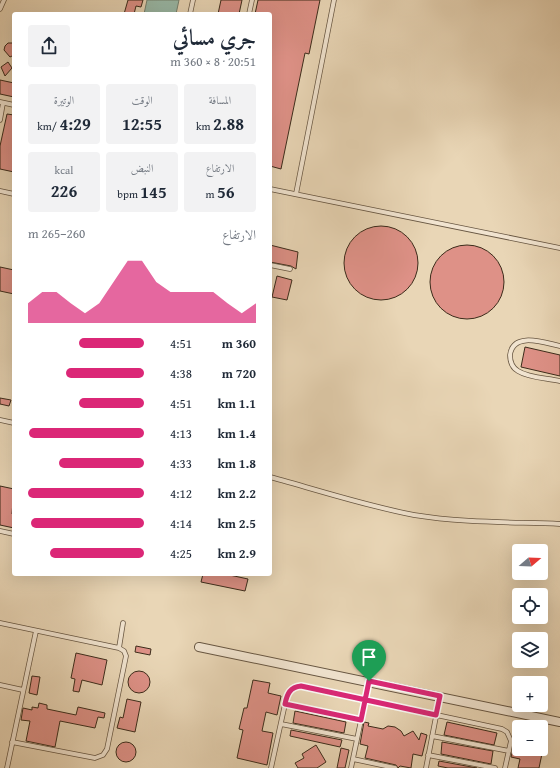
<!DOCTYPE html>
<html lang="ar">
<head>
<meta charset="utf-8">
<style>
	:root { --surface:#fff; --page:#f2f2f3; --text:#1f2937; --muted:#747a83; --accent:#db2777 }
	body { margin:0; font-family:"Gentium Book Plus",Amiri,serif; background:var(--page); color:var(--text); direction:rtl; height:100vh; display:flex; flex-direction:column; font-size:15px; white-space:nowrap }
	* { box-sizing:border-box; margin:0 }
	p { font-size:13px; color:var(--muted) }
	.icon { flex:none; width:22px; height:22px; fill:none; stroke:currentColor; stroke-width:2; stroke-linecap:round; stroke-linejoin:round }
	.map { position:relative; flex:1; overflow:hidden; direction:ltr }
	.panel { position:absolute; left:12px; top:12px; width:260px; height:564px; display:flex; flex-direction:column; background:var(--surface); border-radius:4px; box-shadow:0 4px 16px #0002; direction:rtl }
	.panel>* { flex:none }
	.needle { width:26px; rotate:71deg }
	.tools { position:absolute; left:512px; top:544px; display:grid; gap:8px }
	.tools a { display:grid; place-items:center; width:36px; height:36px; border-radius:4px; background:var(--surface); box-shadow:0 4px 16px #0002; font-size:20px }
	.pin { position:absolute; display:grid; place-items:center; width:34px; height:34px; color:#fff; margin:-41px -17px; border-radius:50% 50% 50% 0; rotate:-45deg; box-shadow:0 0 4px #0007 }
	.pin .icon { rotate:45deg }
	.round { display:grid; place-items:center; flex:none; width:42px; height:42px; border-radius:4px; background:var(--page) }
	.overview { display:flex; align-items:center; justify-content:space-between; height:68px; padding:0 16px }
	h1 { font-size:22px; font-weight:700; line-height:30px }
	.figures { display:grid; grid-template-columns:repeat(3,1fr); gap:6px; height:68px; padding:4px 16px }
	.figures div { display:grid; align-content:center; border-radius:4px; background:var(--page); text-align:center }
	.figures b { font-size:17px; font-weight:700 }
	.figures small { font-size:11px; font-weight:400 }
	.figures p { font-size:11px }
	.chart { height:112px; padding:8px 16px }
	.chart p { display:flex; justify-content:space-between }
	.chart svg { width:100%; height:72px; margin-top:4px; fill:var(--accent); opacity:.7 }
	ul { padding:0 16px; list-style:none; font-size:13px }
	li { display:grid; grid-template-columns:64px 48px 1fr; align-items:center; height:30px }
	li i { height:10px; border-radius:5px; background:var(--accent) }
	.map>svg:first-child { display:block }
	.water { fill:#99baa9; stroke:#748170 }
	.building { fill:#de9187; stroke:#3c2c1b }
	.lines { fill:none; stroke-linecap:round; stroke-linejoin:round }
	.lane-casing { stroke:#675642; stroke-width:5.5 }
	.street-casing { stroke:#675642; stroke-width:10 }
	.lane { stroke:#f1e4d0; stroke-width:4 }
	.street { stroke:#f1e4d0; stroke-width:8 }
	.route-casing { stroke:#fff; stroke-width:8 }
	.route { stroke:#db2777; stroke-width:5 }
</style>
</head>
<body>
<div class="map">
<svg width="560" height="768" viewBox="0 0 560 768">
	<rect width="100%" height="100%" fill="#e9d6b6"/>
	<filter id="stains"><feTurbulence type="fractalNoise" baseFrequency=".005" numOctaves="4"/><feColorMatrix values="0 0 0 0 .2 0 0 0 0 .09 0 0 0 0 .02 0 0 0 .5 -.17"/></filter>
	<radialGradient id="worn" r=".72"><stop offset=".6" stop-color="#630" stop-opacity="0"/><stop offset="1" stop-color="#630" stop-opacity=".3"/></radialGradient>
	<path class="water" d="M 147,0 L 179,0 L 176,14 L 144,14 Z"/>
	<path class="building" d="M 128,0 L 143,0 L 141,7 L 136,6 L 134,14 L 124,14 Z
		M 221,0 L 242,0 L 239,14 L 218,14 Z
		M 258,0 L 320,0 L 309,54 L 305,53 L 281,169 L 270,166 L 270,14 L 255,14 Z
		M 8,43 L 14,43 L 14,55 L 10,57 L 4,50 L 5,46 Z
		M 8,62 L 12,68 L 5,76 L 1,67 Z
		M 0,80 L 14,83 L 14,97 L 0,94 Z
		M 7,114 L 14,115 L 14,172 L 0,169 L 0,146 Z
		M344 263a37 37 0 1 1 74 0a37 37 0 1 1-74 0Z
		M430 282a37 37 0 1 1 74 0a37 37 0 1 1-74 0Z
		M 270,245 L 298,252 L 296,269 L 291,266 L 270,262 Z
		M 0,267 L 14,270 L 14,294 L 0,291 Z
		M 277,276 L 292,280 L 287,300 L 272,297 Z
		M 525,347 L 560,355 L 560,376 L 521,367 Z
		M 0,398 L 11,400 L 9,406 L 0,404 Z
		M 0,486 L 14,489 L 12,514 L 14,515 L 14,528 L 0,525 Z
		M 203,574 L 225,574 L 248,579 L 245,591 L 201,582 Z
		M 136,646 L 151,649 L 150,655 L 135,652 Z
		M 76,653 L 107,660 L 102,685 L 82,680 L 79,692 L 73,691 L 75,679 L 71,678 Z
		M128 682a11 11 0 1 1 22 0a11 11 0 1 1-22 0Z
		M 32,676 L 40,677 L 37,695 L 29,693 Z
		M 253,680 L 270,683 L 268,693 L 281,696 L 277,715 L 266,712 L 262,731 L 273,733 L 267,765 L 237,758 L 243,730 L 239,729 L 244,708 L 247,708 Z
		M 127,699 L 141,702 L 135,732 L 117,728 L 120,717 L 123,718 Z
		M 39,703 L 47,705 L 47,709 L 76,715 L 78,707 L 105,713 L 104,718 L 98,717 L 95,728 L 60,721 L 55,747 L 26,741 L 30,721 L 21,720 L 23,708 L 32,710 L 32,707 L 38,708 Z
		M 295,711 L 346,722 L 344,733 L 293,723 Z
		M 364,722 L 369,723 L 368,726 L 383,729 L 388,726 L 395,727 L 401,731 L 404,736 L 413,731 L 419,740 L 421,733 L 427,735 L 422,756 L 413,754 L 411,768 L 400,766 L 398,768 L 396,765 L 365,758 L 368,746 L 360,744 Z
		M 447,722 L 497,733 L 494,745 L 444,735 Z
		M 291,730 L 342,740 L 340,747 L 290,736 Z
		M116 752a10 10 0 1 1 20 0a10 10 0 1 1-20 0Z
		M 442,742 L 493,751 L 491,764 L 441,754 Z
		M 316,745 L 326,762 L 317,768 L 298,768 L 295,763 L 304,758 L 302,754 Z
		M 514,745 L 518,746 L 518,749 L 543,749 L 539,768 L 518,768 L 520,759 L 511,757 Z
		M 341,748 L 349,750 L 345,768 L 337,768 Z
		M 439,761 L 477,768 L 448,768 L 438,766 Z"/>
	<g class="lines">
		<g class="lane-casing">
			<path id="lane" d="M 0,9 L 4,0
				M 190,14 L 193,0
				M 249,14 L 252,0
				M 0,102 L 14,105
				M 0,120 L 3,103
				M 270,189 L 560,248
				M 0,191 L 14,194
				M 296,194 L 334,0
				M 270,265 L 290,269
				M 560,346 C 545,343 513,331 510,355 C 510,362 513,368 518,371 C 529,378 547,378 560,381
				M 0,420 L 14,423
				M 270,477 C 318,490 366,506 414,515 C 462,523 512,522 560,524
				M 0,531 L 14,534
				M 0,623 L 119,648 L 124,651 L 126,656 L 107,749 L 103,755 L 95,758 L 12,742
				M 119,648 L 123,623
				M 0,685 L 23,690
				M 285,704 L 361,720
				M 281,724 L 357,739
				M 432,736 L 509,751
				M 428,755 L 495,768
				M 353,759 L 395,768
				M 7,768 L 36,631
				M 271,768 L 287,695 L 295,687 L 301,686 L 502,729 L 507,732 L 511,741 L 505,768
				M 351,768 L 369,682
				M 426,768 L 440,696"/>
		</g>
		<g class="street-casing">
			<path id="street" d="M 199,647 L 560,722"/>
		</g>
		<use href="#lane" class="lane"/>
		<use href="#street" class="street"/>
	</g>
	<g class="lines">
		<g class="route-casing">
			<path id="route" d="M 369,681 L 361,720 L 285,704 C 287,694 290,687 301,686 L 436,715 L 440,696 L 369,681"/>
		</g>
		<use href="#route" class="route"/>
	</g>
	<rect width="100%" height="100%" filter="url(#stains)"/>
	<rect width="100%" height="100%" fill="url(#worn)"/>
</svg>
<div class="tools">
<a><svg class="needle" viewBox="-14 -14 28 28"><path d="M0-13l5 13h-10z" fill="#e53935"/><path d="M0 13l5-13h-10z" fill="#747a83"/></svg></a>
<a><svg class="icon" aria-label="locate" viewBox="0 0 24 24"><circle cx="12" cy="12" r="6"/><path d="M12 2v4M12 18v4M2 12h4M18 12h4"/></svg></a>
<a><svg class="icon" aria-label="layers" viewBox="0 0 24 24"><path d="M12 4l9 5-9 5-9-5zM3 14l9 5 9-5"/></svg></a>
<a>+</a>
<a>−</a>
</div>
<div class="pin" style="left:369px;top:681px;background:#1e9e55"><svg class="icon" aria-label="arrive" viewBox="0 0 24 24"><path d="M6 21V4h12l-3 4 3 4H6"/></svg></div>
<section class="panel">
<div class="overview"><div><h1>جري مسائي</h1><p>20:51 · 8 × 360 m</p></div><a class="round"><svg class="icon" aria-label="share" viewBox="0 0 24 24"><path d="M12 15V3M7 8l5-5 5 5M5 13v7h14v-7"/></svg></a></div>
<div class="figures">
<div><p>المسافة</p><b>2.88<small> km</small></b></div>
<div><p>الوقت</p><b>12:55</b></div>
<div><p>الوتيرة</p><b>4:29<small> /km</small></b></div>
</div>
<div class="figures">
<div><p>الارتفاع</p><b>56<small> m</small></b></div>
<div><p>النبض</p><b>145<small> bpm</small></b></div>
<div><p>kcal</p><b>226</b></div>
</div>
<div class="chart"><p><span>الارتفاع</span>260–265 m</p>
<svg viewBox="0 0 160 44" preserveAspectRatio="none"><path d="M0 44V32L10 25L20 25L30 32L40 38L50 32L60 19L70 6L80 6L90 19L100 25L110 25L120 25L130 25L140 32L150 38L160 32V44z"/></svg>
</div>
<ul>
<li><b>360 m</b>4:51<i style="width:56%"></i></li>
<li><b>720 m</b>4:38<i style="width:67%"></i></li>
<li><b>1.1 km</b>4:51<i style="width:56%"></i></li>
<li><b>1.4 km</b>4:13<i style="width:99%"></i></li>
<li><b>1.8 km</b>4:33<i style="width:73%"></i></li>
<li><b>2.2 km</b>4:12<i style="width:100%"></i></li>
<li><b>2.5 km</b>4:14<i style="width:97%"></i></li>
<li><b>2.9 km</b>4:25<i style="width:81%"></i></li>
</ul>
</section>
</div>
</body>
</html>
